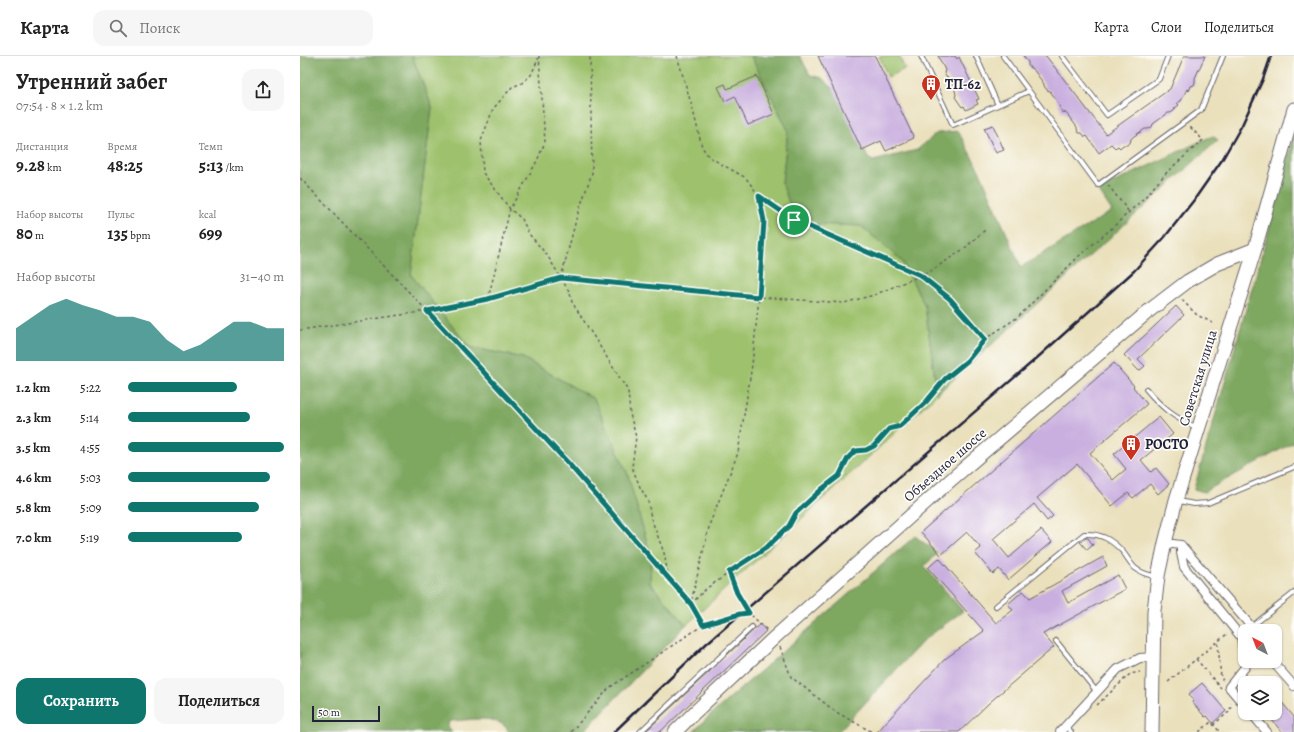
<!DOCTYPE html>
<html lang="ru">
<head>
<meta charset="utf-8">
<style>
	:root { --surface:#fff; --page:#f6f6f6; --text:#222; --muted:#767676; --line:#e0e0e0; --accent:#0f766e }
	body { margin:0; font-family:Alegreya,serif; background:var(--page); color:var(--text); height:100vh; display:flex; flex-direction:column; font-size:15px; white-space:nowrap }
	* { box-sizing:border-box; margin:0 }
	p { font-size:13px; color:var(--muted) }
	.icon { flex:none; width:22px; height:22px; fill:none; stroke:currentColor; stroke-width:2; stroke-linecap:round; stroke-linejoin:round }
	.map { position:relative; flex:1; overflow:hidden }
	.panel { display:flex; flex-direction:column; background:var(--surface); width:300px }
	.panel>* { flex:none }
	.needle { width:26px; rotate:318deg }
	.tools { position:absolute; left:938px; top:568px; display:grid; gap:8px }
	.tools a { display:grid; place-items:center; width:44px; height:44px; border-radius:8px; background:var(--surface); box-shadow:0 1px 3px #0004; font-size:20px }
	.scale { position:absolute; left:12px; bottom:10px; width:68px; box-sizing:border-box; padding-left:4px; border:2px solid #22223b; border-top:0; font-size:11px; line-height:14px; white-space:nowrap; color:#22223b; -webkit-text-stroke:3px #fdfcf7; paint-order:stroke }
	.pin { position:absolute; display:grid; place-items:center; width:34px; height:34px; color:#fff; margin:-17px; border:2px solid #fff; border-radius:50%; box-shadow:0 1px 4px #0007 }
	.round { display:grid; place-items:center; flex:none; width:42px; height:42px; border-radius:12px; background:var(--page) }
	.overview { display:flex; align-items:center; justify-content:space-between; height:68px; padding:0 16px }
	h1 { font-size:22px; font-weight:600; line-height:30px }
	.figures { display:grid; grid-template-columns:repeat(3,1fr); gap:6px; height:68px; padding:4px 16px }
	.figures div { display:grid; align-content:center }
	.figures b { font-size:17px; font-weight:600 }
	.figures small { font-size:11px; font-weight:400 }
	.figures p { font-size:11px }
	.chart { height:112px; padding:8px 16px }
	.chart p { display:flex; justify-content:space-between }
	.chart svg { width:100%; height:72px; margin-top:4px; fill:var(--accent); opacity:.7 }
	.cta { display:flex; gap:8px; margin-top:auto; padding:8px 16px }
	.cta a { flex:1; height:46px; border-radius:12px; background:var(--accent); color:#fff; font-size:16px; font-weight:600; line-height:46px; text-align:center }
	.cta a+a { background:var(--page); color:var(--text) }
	ul { padding:0 16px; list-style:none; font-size:13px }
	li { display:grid; grid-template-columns:64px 48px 1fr; align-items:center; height:30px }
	li i { height:10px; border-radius:5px; background:var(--accent) }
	header { display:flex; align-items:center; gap:24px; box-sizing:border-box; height:56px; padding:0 20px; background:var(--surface); border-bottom:1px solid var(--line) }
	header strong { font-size:19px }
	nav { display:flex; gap:22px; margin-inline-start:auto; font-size:14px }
	.search { width:280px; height:36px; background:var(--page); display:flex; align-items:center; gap:10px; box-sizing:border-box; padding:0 14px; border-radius:12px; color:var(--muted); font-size:15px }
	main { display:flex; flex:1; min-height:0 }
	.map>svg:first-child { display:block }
	.green { fill:#9dc16c; stroke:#607254 }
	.forest { fill:#7ea760; stroke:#50644e }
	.building { fill:#c9afdf }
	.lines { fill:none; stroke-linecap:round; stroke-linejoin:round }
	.lane-casing { stroke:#686468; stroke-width:6 }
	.street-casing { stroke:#686468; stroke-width:10 }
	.primary-casing { stroke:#686468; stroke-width:15 }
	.path { stroke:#686468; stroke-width:1.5; stroke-dasharray:3 3; stroke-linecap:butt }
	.lane { stroke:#fff; stroke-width:4 }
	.street { stroke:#fff; stroke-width:8 }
	.primary { stroke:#fff; stroke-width:13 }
	.rail { stroke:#22223b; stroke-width:2.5 }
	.route-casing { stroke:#fff; stroke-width:8 }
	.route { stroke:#0f766e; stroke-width:5 }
	.labels { text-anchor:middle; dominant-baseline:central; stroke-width:3.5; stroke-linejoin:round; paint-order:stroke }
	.poi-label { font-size:14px; font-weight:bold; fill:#22223b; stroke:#fdfcf7; text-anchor:start }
	.street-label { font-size:14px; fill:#22223b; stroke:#fdfcf7 }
</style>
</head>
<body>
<header>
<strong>Карта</strong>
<div class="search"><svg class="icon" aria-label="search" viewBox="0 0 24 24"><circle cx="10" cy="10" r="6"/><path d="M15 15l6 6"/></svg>Поиск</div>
<nav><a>Карта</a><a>Слои</a><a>Поделиться</a></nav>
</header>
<main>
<section class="panel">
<div class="overview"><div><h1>Утренний забег</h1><p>07:54 · 8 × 1.2 km</p></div><a class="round"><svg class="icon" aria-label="share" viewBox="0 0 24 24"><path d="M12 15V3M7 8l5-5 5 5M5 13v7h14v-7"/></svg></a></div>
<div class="figures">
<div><p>Дистанция</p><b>9.28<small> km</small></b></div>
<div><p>Время</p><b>48:25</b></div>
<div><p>Темп</p><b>5:13<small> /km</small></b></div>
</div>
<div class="figures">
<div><p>Набор высоты</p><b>80<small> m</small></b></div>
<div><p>Пульс</p><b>135<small> bpm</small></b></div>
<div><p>kcal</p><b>699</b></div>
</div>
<div class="chart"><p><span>Набор высоты</span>31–40 m</p>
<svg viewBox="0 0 160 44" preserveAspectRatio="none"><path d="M0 44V24L10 17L20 10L30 6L40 10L50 13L60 17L70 17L80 20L90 31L100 38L110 34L120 27L130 20L140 20L150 24L160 24V44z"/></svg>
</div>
<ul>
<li><b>1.2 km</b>5:22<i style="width:70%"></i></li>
<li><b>2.3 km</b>5:14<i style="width:78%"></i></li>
<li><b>3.5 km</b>4:55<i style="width:100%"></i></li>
<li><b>4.6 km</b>5:03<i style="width:91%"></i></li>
<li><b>5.8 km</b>5:09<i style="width:84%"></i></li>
<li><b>7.0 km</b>5:19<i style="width:73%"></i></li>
</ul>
<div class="cta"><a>Сохранить</a><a>Поделиться</a></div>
</section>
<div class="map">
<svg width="994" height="676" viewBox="0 0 994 676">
	<rect width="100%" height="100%" fill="#fdfcf7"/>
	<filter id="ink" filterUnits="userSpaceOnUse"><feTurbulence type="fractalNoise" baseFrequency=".025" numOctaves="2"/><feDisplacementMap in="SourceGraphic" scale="8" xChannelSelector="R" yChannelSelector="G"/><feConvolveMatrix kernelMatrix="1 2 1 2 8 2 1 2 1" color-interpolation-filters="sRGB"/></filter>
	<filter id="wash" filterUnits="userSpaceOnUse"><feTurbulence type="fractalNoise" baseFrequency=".012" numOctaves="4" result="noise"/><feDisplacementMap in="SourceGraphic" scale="16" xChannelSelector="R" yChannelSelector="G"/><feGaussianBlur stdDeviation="0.9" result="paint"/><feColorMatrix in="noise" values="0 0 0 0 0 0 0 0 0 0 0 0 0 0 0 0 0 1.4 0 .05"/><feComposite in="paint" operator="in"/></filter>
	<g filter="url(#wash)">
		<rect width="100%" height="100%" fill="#eae0bc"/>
		<path class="green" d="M 112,0 L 451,0 L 488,74 L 482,127 L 513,168 L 561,170 L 602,205 L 625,250 L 637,338 L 386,569 L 350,527 L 351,501 L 328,419 L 294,343 L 223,302 L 169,291 L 111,219 L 132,51 Z
			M 579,0 L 599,0 L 605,13 L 588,21 Z"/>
		<path class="forest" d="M 0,0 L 112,0 L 132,51 L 111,219 L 169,291 L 223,302 L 294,343 L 328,419 L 351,501 L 350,527 L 386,569 L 283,676 L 209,676 C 198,656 168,665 149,665 L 148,670 L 152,676 L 0,676 Z
			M 451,0 L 500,0 L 510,19 L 522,22 L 536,35 L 568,102 L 573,105 L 617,94 L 637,77 L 658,75 L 681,118 L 721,211 L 812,155 L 798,134 L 903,84 L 913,80 L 918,84 L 637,338 L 625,250 L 602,205 L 561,170 L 513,168 L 493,158 L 482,127 L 488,74 Z
			M 994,78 L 994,386 L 904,436 L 894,433 L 964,191 Z
			M 615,480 L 638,497 L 624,510 L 663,555 L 625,583 L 538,676 L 393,676 L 407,662 Z"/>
		<g id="blocks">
			<path class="building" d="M 518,0 L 575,0 L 614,82 L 586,95 L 581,85 L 562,94 Z
				M 638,0 L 655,0 L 657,3 L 659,1 L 679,43 L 676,44 L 678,48 L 666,54 L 664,50 L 662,51 L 655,41 L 656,39 L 655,34 L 648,22 L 646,21 L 644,17 L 645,14 Z
				M 723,0 L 746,0 L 806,78 L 870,33 L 884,0 L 905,0 L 895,22 L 895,26 L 894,29 L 891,30 L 889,35 L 887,33 L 881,45 L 877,47 L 879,49 L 875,52 L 874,55 L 870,57 L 868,57 L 853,68 L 852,71 L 848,73 L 845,73 L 834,80 L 831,83 L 830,87 L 827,89 L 823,89 L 820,92 L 818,90 L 815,92 L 811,88 L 799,97 L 787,80 L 785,81 L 782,77 L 779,77 L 777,73 L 777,71 L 766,57 L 762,56 L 757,45 L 750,35 L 747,34 L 744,30 L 744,28 L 733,13 L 730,12 L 728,9 L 728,6 Z
				M 457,20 L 474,58 L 448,69 L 435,40 L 425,45 L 418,31 L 425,28 L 427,33 Z
				M 693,69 L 704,94 L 696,97 L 684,72 Z
				M 876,250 L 884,259 L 838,303 L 845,310 L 839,315 L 824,299 Z
				M 814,307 L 834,330 L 833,331 L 847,348 L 790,397 L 813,424 L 826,413 L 814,398 L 859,361 L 873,378 L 841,404 L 851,416 L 856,412 L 869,428 L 858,438 L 850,428 L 833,442 L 828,437 L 812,450 L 777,408 L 737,442 L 753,460 L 747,465 L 734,448 L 693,483 L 709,502 L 741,474 L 752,486 L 708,524 L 699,513 L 693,518 L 675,497 L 681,492 L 667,476 L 641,499 L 621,476 Z
				M 786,482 L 788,482 L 793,489 L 787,494 L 780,486 Z
				M 803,501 L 807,510 L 762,535 L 768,547 L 818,519 L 825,533 L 743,578 L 754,591 L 690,646 L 659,676 L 577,676 L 645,603 L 684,575 L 628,512 L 639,502 L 696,567 L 713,554 L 708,548 L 723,535 L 730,542 Z
				M 460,568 L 466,575 L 360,676 L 345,676 Z
				M 902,627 L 926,655 L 913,667 L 907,660 L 905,661 L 892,646 L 894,645 L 889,638 Z
				M 975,638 L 994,661 L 994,676 L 982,676 L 966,657 L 975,657 Z"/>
		</g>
	</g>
	<g filter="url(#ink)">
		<use href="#blocks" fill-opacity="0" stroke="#686468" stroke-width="1"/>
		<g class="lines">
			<g class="lane-casing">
				<path id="lane" d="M 621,0 L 653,69 L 729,35 L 798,129 L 901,54 L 923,0
					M 676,0 L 698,49
					M 703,0 L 729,35
					M 762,0 L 807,59 L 859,23 L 868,0
					M 846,333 C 861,351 874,362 896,371
					M 879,445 L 894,448 L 908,447 L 994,411
					M 696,550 L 784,478 C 801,477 812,484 823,496 C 827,501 830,507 835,512 C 840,516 848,519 855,520
					M 951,571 L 994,537
					M 756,585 L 797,636
					M 766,670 L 771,676
					M 340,676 L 452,571"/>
			</g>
			<g class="street-casing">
				<path id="street" d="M 865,487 L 881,489 L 955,575
					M 881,489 L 881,497 L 884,511 L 941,581 L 945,605
					M 972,605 L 994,630
					M 945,650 L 929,631 L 946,610 L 945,605
					M 951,657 L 967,676
					M 760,676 L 818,613 L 840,602 L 853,601"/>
			</g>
			<g class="primary-casing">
				<path id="primary" d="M 375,676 L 395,656 L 475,581 L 653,422 L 850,254 L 888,225 L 917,208 L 955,193
					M 852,676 L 854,555 L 858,520 L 865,487 L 876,444 L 955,193 L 994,53"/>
			</g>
			<path class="path" d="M 377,0 L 393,54 L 402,91 L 409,101 L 446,122 L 459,140 L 464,165 L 459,241 L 452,309 L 438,397 L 410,467 L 391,546
				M 239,1 L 231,19 L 222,27 L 212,31 L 193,53 L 181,85 L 183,117 L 210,153 L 222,163 L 229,178 L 247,199 L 270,237 L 272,246 L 328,335 L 330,358 L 336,381 L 332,411 L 340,431 L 348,445 L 351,462 L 364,497 L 369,524
				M 0,122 L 127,255 L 268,407 L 391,548 L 403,569
				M 808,129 L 829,156
				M 459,140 L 494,164 L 620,219 L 650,243 L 685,283
				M 261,222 L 277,160 L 292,117 L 290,0
				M 188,243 L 210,153 L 237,105 L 245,86 L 239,0
				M 882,244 L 897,259 L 915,268
				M 0,274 L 127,255 L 188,243 L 261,222 L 459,241 L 544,247 L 574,239 L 631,215 L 665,192 L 685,174
				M 429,516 L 437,537 L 449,557
				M 391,548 L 407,532 L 466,492 L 489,470 L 496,457 L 522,433 L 539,420 L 548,402 L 555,395 L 566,393 L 574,390 L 589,373 L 600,370 L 626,346 L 645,323 L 667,305 L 685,283 L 718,261 L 779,200 L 811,173 L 844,142 L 869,114 L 903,84 L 891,72 L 891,70
				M 918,587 L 921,622 L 923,624
				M 480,591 L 491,621 L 536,656 L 572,676
				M 896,603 L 921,632
				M 868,626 L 927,578
				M 797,649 L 830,618 L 840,616
				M 913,669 L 930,655 L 931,647
				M 271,676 L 309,632 L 403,569 L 439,558 L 449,557 L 467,574
				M 899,676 L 911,666 L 920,676"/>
			<use href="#lane" class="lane"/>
			<use href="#street" class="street"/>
			<use href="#primary" class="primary"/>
			<path class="rail" d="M 314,676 L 406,588 L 737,302 L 834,215 L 864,182 L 894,144 L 922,104 L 942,69 L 963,23 L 971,0"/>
		</g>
	</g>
	<g class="lines" filter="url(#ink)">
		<g class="route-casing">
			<path id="route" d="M 459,140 L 494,164 L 620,219 L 650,243 L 685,283 L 667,305 L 645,323 L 626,346 L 600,370 L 589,373 L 574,390 L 566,394 L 555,395 L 548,402 L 539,420 L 522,433 L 496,457 L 489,470 L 466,492 L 429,516 L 437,537 L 449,557 L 440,558 L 403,569 L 391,548 L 268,407 L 127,255 L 188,243 L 261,222 L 459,241 L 464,165 Z"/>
		</g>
		<use href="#route" class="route"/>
	</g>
	<defs>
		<g id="building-pin" transform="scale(1)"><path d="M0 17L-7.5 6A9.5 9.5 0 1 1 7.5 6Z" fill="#c8321e" stroke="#fdfcf7"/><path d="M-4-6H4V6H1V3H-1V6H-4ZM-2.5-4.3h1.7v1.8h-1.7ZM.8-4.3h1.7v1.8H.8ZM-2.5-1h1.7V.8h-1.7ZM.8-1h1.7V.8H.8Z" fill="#fff"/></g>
	</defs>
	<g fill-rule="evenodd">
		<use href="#building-pin" x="631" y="28"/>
		<use href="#building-pin" x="831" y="388"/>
	</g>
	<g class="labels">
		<g class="poi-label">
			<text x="645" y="28">ТП-62</text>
			<text x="845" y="388">РОСТО</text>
		</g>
		<g class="street-label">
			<text transform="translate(898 322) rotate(-73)">Советская улица</text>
			<text transform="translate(645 409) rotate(-41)">Объездное шоссе</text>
		</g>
	</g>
</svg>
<div class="tools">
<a><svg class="needle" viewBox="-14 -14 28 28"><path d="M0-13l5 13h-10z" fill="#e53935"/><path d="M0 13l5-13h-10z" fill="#767676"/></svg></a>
<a><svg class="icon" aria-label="layers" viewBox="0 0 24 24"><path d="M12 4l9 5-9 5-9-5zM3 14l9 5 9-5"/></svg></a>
</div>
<div class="scale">50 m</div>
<div class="pin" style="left:494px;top:164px;background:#1e9e55"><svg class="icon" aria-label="arrive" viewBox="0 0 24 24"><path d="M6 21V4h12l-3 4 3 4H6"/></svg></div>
</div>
</main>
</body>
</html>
